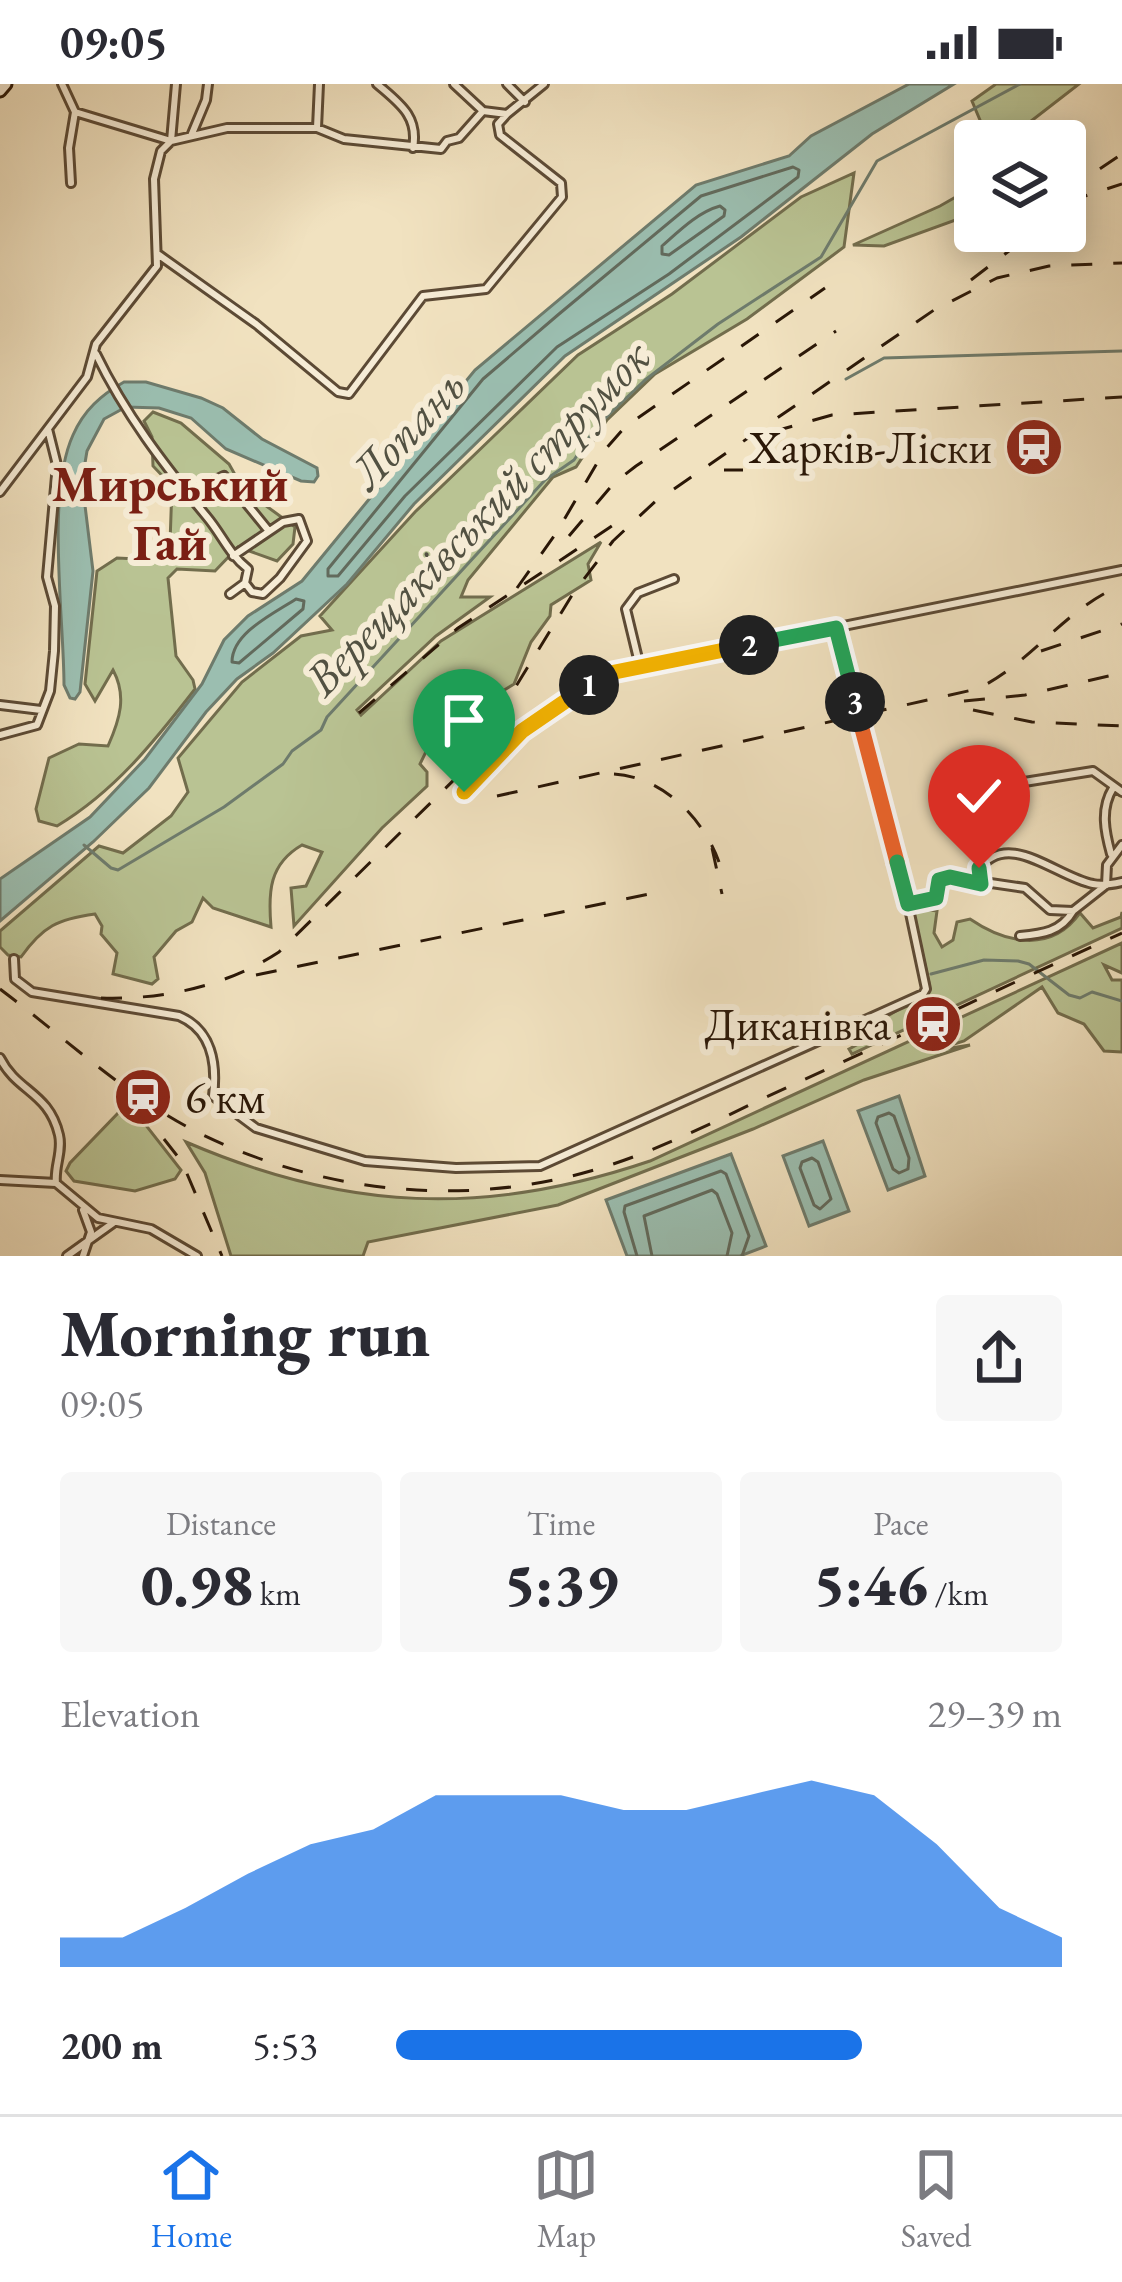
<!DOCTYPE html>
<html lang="en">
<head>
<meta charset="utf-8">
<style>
	:root { --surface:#fff; --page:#f7f7f7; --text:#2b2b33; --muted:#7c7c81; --line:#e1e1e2; --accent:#1a73e8 }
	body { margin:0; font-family:"EB Garamond",serif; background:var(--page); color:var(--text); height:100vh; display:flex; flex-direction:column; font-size:45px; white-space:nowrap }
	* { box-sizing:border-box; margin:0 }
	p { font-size:39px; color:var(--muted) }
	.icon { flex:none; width:66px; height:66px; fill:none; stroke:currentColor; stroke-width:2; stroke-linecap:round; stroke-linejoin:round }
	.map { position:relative; height:1172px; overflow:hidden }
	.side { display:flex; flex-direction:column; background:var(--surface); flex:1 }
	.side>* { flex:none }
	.fabs { position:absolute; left:954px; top:36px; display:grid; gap:24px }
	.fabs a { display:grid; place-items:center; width:132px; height:132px; border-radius:12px; background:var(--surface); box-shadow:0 6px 30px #0003; font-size:60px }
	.pin { position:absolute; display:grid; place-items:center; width:102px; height:102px; color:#fff; margin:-123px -51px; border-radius:50% 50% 50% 0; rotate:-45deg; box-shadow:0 0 12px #0007 }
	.pin .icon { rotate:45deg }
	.km { position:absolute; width:60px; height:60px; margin:-30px; border-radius:50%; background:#222; color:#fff; font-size:33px; line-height:60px; text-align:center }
	.round { display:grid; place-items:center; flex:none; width:126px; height:126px; border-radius:12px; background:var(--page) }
	.head { display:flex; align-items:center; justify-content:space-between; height:204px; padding:0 60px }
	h1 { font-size:66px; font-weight:800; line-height:90px }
	.figures { display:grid; grid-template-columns:repeat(3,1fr); gap:18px; height:204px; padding:12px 60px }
	.figures div { display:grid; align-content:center; border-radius:12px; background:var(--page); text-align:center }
	.figures b { font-size:60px; font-weight:800 }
	.figures small { font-size:33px; font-weight:400 }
	.figures p { font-size:33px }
	.chart { height:336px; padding:24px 60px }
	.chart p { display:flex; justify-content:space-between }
	.chart svg { width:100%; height:216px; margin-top:12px; fill:var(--accent); opacity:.7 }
	ul { padding:0 60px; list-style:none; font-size:39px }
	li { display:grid; grid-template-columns:192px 144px 1fr; align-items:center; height:90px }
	li i { height:30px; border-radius:15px; background:var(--accent) }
	.status { display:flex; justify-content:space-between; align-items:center; height:84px; padding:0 60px; background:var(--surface); direction:ltr }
	.status svg { height:33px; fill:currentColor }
	.menu { display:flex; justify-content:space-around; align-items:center; height:168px; border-top:3px solid var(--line); background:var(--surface); font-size:33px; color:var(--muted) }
	.menu a { display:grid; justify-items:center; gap:6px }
	.menu .on { color:var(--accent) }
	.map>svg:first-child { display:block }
	.green { fill:#b9c393; stroke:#726d4d; stroke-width:3 }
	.water { fill:#9bbeb0; stroke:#6e7b6c; stroke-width:3 }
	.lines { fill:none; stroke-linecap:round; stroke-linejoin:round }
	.shore { stroke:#626a5c; stroke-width:3 }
	.stream { stroke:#6e7b6c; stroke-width:3 }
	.street-casing { stroke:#5c4a35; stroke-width:12 }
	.secondary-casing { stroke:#2a1707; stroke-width:15 }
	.street { stroke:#f6ecd6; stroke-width:6 }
	.secondary { stroke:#f6ecd6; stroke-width:9 }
	.rail { stroke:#2a1707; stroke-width:3; stroke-dasharray:21 21; stroke-linecap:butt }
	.split-1-casing { stroke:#fff; stroke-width:24 }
	.split-2-casing { stroke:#fff; stroke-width:24 }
	.split-3-casing { stroke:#fff; stroke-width:24 }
	.split-4-casing { stroke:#fff; stroke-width:24 }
	.split-5-casing { stroke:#fff; stroke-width:24 }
	.split-1 { stroke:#f5b400; stroke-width:15 }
	.split-2 { stroke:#f5b400; stroke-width:15 }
	.split-3 { stroke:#22a559; stroke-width:15 }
	.split-4 { stroke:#f0652b; stroke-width:15 }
	.split-5 { stroke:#22a559; stroke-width:15 }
	.labels { text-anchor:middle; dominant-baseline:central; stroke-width:12; stroke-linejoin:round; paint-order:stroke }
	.poi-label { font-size:45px; fill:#2a1707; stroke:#f6ecd6; text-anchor:end }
	.water-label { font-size:48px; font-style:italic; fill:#525142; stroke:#f6ecd6 }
	.quarter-label { font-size:51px; font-weight:bold; fill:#7a1f14; stroke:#f6ecd6 }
</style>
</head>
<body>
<div class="status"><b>09:05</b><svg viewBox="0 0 49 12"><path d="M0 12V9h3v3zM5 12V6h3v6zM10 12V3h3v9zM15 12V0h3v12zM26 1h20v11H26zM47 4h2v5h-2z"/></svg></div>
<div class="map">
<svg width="1122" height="1172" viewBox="0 0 1122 1172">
	<rect width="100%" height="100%" fill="#f1e2c0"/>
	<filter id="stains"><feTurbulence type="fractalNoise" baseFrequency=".00167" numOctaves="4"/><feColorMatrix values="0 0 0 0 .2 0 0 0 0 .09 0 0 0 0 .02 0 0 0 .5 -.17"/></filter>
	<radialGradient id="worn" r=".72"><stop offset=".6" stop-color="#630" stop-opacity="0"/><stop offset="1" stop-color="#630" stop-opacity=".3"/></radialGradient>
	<path class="green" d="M 996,0 L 1079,0 L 1026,41 L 1019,57 L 982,57 L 985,48 L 972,17 Z
		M 854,89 L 844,163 L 747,235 L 655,290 L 607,336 L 576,383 L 553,393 L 468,496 L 461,513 L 490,513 L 436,552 L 357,626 L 361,631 L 441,557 L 601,458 L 588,480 L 591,496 L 551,521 L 550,532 L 531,558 L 514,600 L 501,608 L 496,620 L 491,615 L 476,616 L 472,622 L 483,640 L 465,665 L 441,680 L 436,674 L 439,662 L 453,657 L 462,644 L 457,634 L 436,647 L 420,680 L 427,688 L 427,702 L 382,744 L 294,842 L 291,804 L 306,802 L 322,768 L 302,761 C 269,780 268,808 271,843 L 213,824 L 203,814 L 192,838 L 176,847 L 154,873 L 158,895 L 152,900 L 113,890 L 117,869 L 101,850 L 102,842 L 95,830 C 58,835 43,842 21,873 L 8,871 L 0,863 L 0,847 L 99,762 L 123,769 L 171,732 L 188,708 L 178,674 L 242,598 L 301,552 L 332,546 L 320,532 L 415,428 L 578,271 L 672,210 L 801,113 Z
		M 975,102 L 975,129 L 884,162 L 853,161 L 940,122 Z
		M 153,328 L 181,339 L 229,380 L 243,405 L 295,443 L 293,460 L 277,477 L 238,463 L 215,487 L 177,485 L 168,494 L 176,572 L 193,596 L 195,605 C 154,658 115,707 57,742 L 39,737 L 36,725 L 49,674 L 79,660 L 108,662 C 120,635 127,612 113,586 L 95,617 L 85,600 L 97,487 L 117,474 L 159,476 L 170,459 L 172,402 L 153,382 L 152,353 L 144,337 Z
		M 917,824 L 937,827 L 934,849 L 942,863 L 953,856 L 957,838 L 970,835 C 1005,859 1051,870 1080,829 L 1093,844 L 1121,833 L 1122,828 L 1122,844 L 852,970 L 849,965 L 862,958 L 881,936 L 927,908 L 929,899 L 914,831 Z
		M 1122,859 L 1122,889 L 1104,881 L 1112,896 L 1122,896 L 1122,968 L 1104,967 L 1084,940 L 1058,929 L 1042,903 L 964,957 L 932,967 L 970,961 L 864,996 L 753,1045 L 558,1121 L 368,1158 L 363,1172 L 231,1172 L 205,1089 L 186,1058 C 346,1127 485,1133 650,1077 Z
		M 122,1025 L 145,1040 L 181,1086 L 175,1095 L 135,1107 L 74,1097 L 66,1087 L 70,1079 Z"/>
	<path class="water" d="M 909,0 L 954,0 L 872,50 L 741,153 L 565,272 L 414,420 L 347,500 L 273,569 L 237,595 L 206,628 L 149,704 L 93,758 L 0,837 L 0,795 L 90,733 L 145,675 L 202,600 L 224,556 L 248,532 L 302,497 L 475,286 L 696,101 L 789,72 L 811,52 Z
		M 124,298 L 146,298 L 201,314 L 223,324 L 262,355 L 317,384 L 318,392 L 314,398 L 301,397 L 226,365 L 191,334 L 159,324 L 126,323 L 104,335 L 87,367 L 82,397 L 93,487 L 80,608 L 75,615 L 70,614 L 64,601 C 64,534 46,410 73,351 C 84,326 101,311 124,298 Z
		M 899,1012 L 925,1092 L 888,1106 L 858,1027 Z
		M 823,1057 L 849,1127 L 809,1142 L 783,1072 Z
		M 731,1070 L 766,1162 L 740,1172 L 627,1172 L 606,1116 Z"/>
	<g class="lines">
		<path class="shore" d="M 793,83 L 799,86 L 798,93 L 669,190 L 557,263 L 405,412 L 338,492 L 328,492 L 328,485 L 483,295 L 559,230 L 701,112 Z
			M 720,122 L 725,126 L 724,132 L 669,171 L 662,170 L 662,162 C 679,147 698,128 720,122 Z
			M 296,515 L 304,517 L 303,525 L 239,579 L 232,578 C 232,549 273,530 296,515 Z
			M 889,1029 L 894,1032 L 909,1074 L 908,1085 L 899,1089 L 893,1085 L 876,1039 L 878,1033 Z
			M 812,1074 L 818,1078 L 831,1115 L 820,1125 L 814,1121 L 800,1084 L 802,1078 Z
			M 637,1172 L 624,1128 L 625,1122 L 721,1087 L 726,1090 L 749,1152 L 742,1172
			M 652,1172 L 644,1132 L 712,1106 L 717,1110 L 732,1149 L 727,1172"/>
		<path class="stream" d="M 846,295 L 884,274 L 1122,267
			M 84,761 L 111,784 L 118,786 L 224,723 L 283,680 L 292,667 L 321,646 L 327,633 L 545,396 L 574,376 L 596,343 L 645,296 L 718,240 L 821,173 L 877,77 L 1020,0
			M 931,890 L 984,876 L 1018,877 L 1029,880 L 1069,911 L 1080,914 L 1092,908 L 1122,917"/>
		<g class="street-casing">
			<path id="street" d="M 62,0 L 75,28 L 171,57 L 227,44 L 317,44 L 344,55 L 441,65 L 447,57 L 459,54 L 483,27 L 507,30 L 544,0
				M 377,0 C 399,19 419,32 413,64
				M 454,0 L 483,27
				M 507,0 L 525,18
				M 317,44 L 319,0
				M 191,52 L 206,16 L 208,0
				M 71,99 L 69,64 L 75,28
				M 159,171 L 256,240 L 338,308 L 349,310 L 423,212 L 486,205 L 562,113 L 561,99 L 500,51 L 498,40 L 507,30
				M 96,270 C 125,330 164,381 207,433 C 222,451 229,470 248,485 L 245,499 L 230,510
				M 0,408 L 87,293 L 96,260 L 157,182 L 154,95 L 161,67 L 171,57 L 176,0
				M 187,410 L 224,392 L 268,446
				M 233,472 L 283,438 L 299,435 L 307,457 L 280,494 L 263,510 L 252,508 L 245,499
				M 640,583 L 626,525 L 638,509 L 674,495
				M 0,621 L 41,626
				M 0,651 L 37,641 L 50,607 L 54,567 L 55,522 L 47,493 L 57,381 L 48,345
				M 1018,699 L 1093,687 L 1122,708
				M 465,708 L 522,647 L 605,590 L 1122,486
				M 1111,770 C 1105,748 1100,725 1113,704
				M 980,798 L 979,785 C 1009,745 1056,793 1093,800 C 1102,802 1113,800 1122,798
				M 1106,801 L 1107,781 L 1122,761
				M 908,820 L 936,814 L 939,796 L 950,793 L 1025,804 L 1050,826 L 1073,827 L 1106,801
				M 1020,852 C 1042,850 1061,848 1073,827
				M 14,875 L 15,895 L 32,908 L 179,932 C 212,946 217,980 213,1012 L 256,1044 L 365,1077 L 456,1084 L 540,1082 L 923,910 L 926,905 L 908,820 L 836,544
				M 0,974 C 17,1008 49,1008 59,1051 C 63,1068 54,1082 56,1099
				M 0,1096 L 56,1099 L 98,1134 L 151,1145 L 197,1172
				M 67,1172 L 113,1139
				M 83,1172 L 91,1148 L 83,1126"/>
		</g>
		<g class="secondary-casing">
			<path id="secondary" d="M 0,7 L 6,0"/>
		</g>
		<use href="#street" class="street"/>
		<use href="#secondary" class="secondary"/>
		<path class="rail" d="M 1065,108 L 1122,70
			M 1070,123 L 1085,112 L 1122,100
			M 971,196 L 1035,147
			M 772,348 L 832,331 L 1122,313
			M 724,386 L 743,386
			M 674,405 L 934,226 L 997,194 L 1049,182 L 1122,179
			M 569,452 L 614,399 L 636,382 L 836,247
			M 517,504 L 557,448 L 604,367 L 625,343 L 825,204
			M 1041,567 L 1122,540
			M 964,617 L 1025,611 L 1122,589
			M 973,626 L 1032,638 L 1122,642
			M 359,629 L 458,544 L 624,434
			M 614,690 C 663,693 703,734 719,778
			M 497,712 L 977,605 C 1032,579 1065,524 1122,501
			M 712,764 L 722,810
			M 256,891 L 654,809
			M 0,905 C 64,953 127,1013 199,1049 C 325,1111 474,1125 607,1082 C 673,1061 736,1026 799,998 C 907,949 1014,898 1122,849
			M 101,914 C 163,916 227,902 279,868 L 465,685 L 574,508 L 613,457 L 661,412
			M 138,1022 L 182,1078 L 222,1172"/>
	</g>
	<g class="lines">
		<g class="split-1-casing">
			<path id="split-1" d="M 464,708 L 522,647 L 589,601"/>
		</g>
		<g class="split-2-casing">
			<path id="split-2" d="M 589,601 L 605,590 L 749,561"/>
		</g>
		<g class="split-3-casing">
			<path id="split-3" d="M 749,561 L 836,544 L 855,618"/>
		</g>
		<g class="split-4-casing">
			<path id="split-4" d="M 855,618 L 897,778"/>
		</g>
		<g class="split-5-casing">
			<path id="split-5" d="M 897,778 L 908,820 L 936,814 L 939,796 L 950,793 L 981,800 L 979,784"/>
		</g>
		<use href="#split-1" class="split-1"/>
		<use href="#split-2" class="split-2"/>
		<use href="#split-3" class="split-3"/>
		<use href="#split-4" class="split-4"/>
		<use href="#split-5" class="split-5"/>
	</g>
	<defs>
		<g id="station-disc" transform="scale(3)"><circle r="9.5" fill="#8f2418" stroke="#f6ecd6"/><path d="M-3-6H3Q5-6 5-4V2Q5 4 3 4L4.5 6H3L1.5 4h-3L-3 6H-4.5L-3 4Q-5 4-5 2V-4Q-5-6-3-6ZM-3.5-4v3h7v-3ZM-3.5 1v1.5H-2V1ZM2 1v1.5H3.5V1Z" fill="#fff"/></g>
	</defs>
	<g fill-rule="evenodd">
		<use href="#station-disc" x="1034" y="363"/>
		<use href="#station-disc" x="933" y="940"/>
		<use href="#station-disc" x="143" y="1013"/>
	</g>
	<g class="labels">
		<g class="poi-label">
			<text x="992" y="363">Харків-Ліски</text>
			<text x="891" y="940">Диканівка</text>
			<text x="185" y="1013" text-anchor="start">6 км</text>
		</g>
		<g class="water-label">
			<text transform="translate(407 344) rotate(-47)">Лопань</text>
			<text transform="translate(477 433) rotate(-46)">Верещаківський струмок</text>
		</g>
		<g class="quarter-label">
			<text x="170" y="399">Мирський<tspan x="170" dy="59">Гай</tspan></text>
		</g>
	</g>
	<rect width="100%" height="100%" filter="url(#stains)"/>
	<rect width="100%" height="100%" fill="url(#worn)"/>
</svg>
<div class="fabs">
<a><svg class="icon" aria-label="layers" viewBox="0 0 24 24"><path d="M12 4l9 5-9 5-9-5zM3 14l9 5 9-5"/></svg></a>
</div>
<div class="pin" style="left:464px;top:708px;background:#1e9e55"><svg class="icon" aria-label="arrive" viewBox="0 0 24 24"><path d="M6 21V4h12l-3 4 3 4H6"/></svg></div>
<div class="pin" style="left:979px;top:784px;background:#d93025"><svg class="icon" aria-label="check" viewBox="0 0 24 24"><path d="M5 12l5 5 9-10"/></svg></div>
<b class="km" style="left:589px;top:601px">1</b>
<b class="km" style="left:749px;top:561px">2</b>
<b class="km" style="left:855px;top:618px">3</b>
</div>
<section class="side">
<div class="head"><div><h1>Morning run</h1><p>09:05</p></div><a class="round"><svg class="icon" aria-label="share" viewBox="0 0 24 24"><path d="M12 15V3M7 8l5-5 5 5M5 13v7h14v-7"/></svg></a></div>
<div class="figures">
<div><p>Distance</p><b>0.98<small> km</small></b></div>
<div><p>Time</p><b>5:39</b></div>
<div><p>Pace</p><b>5:46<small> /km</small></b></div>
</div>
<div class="chart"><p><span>Elevation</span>29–39 m</p>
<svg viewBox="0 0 160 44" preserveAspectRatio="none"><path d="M0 44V38L10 38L20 32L30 25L40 19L50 16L60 9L70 9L80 9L90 12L100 12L110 9L120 6L130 9L140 19L150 32L160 38V44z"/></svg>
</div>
<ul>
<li><b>200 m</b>5:53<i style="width:70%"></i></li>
</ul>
</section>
<nav class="menu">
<a class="on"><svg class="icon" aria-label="home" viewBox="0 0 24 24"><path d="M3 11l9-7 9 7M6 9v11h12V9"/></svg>Home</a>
<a><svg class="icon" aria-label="map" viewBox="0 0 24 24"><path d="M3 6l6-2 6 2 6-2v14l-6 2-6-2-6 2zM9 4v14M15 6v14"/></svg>Map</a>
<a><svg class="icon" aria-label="saved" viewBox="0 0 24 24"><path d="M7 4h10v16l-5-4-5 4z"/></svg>Saved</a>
</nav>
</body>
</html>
